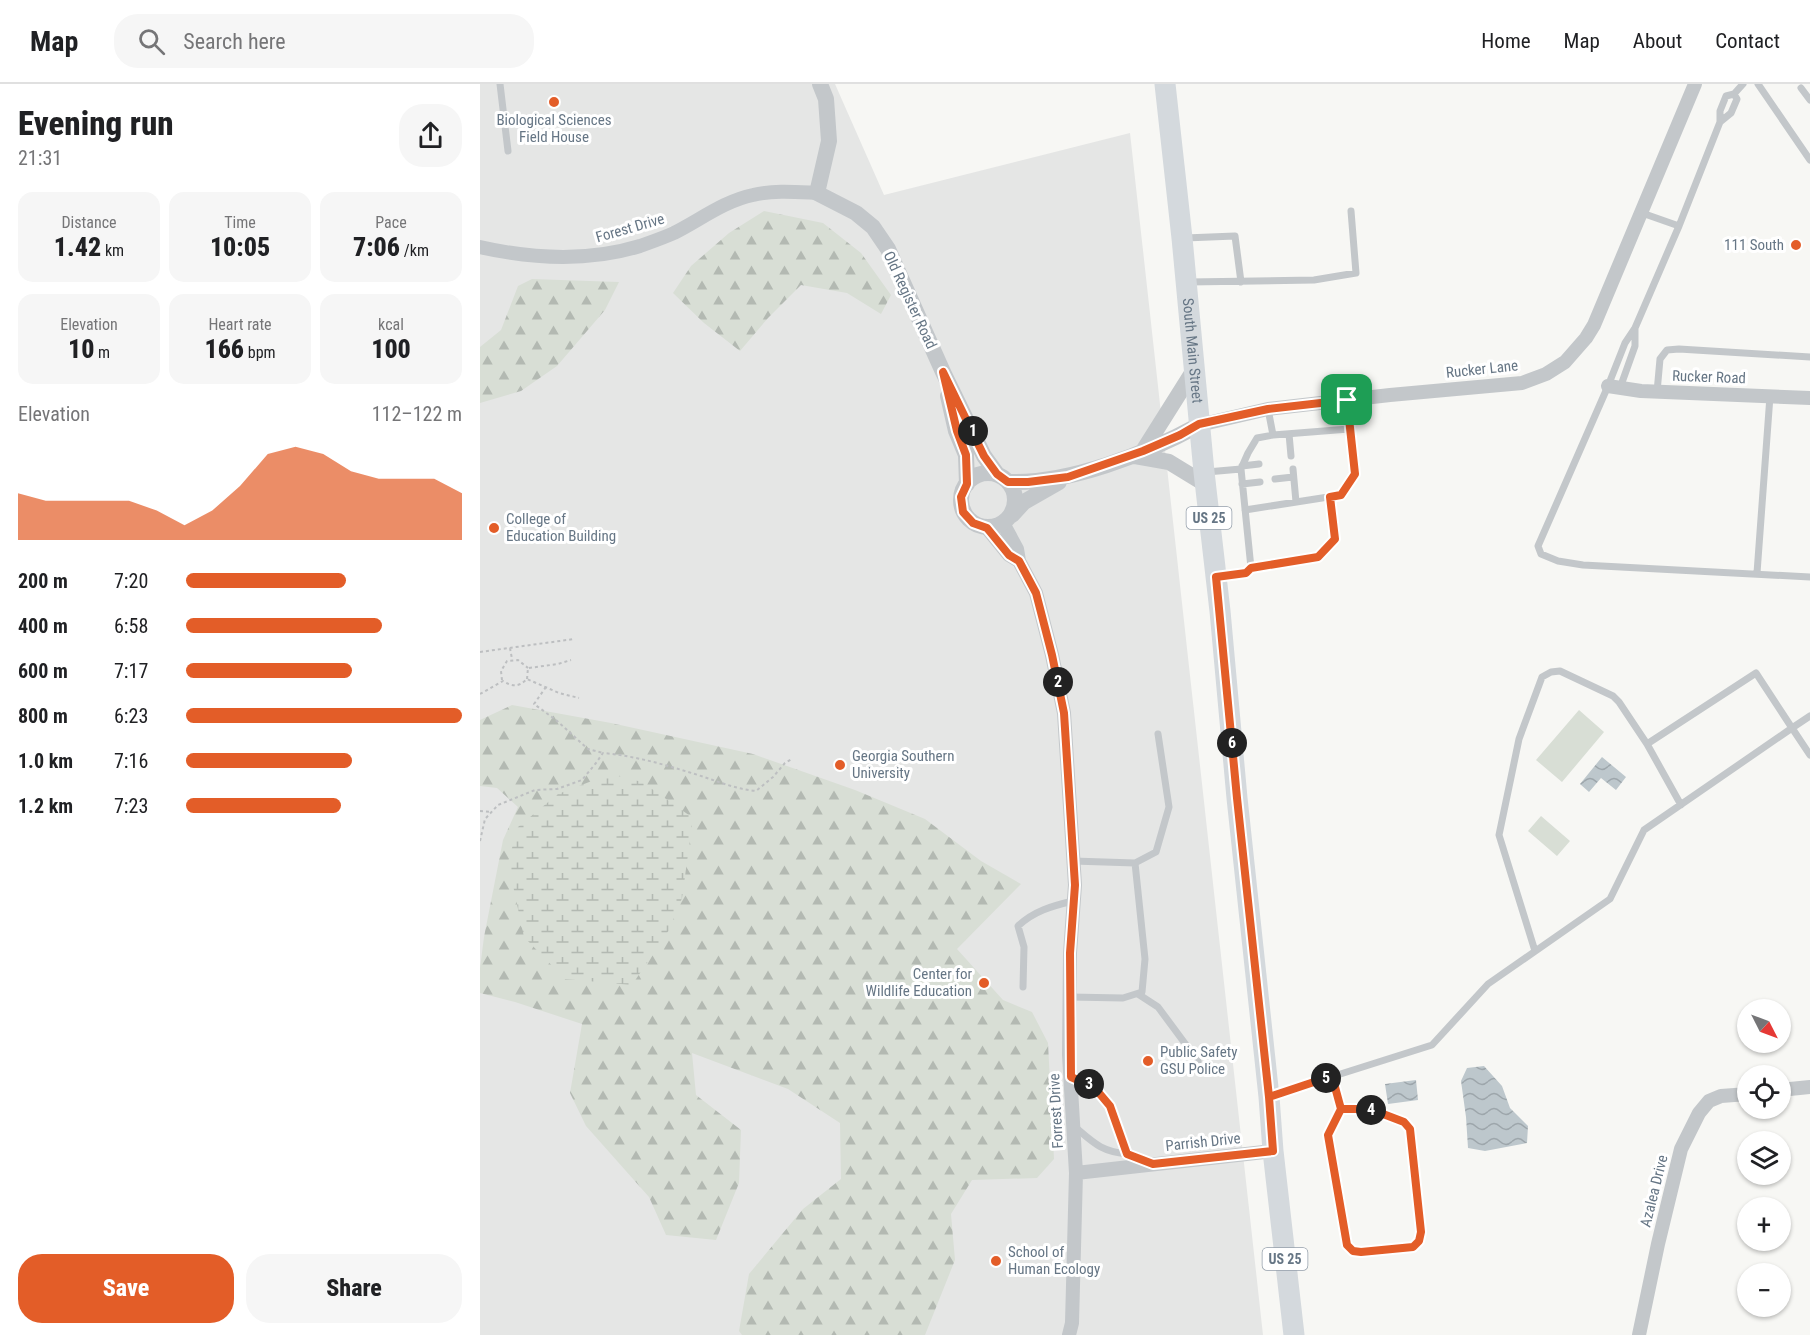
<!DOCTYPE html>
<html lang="en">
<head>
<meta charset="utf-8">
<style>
	:root { --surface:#fff; --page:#f6f6f6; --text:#202124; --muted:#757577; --line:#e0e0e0; --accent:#e35d28 }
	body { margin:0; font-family:"Roboto Condensed",sans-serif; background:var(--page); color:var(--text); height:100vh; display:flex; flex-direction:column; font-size:22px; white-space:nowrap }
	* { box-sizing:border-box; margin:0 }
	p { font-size:20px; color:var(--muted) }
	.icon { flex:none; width:33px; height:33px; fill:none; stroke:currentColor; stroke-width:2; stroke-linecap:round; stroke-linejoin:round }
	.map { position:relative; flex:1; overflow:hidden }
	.drawer { display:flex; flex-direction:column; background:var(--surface); width:480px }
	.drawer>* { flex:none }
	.needle { width:39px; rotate:132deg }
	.buttons { position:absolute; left:1257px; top:915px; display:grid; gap:12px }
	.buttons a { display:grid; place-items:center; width:54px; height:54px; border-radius:50%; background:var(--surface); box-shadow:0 2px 4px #0004; font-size:30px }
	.pin { position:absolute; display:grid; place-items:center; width:51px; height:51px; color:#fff; margin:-26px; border-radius:12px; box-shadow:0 3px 9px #0006 }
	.km { position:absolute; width:30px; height:30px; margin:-15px; border-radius:50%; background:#222; color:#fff; font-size:16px; line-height:30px; text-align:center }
	.round { display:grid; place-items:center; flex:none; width:63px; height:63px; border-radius:24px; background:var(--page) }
	.head { display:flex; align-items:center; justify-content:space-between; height:102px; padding:0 18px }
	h1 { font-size:33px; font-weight:800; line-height:45px }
	.figures { display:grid; grid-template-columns:repeat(3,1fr); gap:9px; height:102px; padding:6px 18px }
	.figures div { display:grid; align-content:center; border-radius:15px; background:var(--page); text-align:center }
	.figures b { font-size:26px; font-weight:800 }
	.figures small { font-size:16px; font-weight:400 }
	.figures p { font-size:16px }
	.chart { height:168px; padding:12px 18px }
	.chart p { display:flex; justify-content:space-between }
	.chart svg { width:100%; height:108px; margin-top:6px; fill:var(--accent); opacity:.7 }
	.button { display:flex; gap:12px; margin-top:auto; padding:12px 18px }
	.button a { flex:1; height:69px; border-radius:24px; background:var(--accent); color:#fff; font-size:24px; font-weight:800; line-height:69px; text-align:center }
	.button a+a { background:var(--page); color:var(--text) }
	ul { padding:0 18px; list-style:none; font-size:20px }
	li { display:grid; grid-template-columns:96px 72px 1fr; align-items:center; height:45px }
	li i { height:15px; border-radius:8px; background:var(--accent) }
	header { display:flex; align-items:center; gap:36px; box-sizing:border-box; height:84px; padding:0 30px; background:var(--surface); border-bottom:2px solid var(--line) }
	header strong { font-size:28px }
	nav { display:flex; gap:33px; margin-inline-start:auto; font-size:21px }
	.search { width:420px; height:54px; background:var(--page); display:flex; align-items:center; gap:15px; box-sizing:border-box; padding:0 21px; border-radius:24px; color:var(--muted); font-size:22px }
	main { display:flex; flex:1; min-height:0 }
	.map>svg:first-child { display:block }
	.built { fill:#e5e6e5 }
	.green { fill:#d8ded5 }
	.forest { fill:url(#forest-firs) }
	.wetland { fill:url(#wetland-marsh) }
	.water { fill:url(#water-waves) }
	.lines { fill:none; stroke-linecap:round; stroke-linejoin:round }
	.path { stroke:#bdbfc1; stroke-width:2; stroke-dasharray:3 3; stroke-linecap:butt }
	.service { stroke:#c3c7ca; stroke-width:7 }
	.minor { stroke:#c3c7ca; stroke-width:14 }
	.tertiary { stroke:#c3c7ca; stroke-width:16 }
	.primary { stroke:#d4d9dd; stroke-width:21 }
	.route-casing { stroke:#fff; stroke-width:12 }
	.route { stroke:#e35d28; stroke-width:8 }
	.poi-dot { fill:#e35d28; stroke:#fff; stroke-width:2 }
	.labels { text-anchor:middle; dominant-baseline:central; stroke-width:6; stroke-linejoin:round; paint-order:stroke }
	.shield { fill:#fff; stroke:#949faa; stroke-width:1.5 }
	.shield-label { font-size:14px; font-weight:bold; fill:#667685 }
	.poi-label { font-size:15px; fill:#667685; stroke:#fff; text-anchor:start }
	.street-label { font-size:15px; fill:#667685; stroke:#fff }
</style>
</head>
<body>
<header>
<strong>Map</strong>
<div class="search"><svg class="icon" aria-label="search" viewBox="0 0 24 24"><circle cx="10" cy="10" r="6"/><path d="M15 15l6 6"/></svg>Search here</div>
<nav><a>Home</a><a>Map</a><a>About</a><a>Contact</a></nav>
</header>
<main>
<section class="drawer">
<div class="head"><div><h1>Evening run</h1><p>21:31</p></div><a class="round"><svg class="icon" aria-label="share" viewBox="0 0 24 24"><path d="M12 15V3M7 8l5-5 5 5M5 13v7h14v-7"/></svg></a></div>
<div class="figures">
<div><p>Distance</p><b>1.42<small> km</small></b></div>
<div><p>Time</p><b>10:05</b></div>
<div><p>Pace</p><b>7:06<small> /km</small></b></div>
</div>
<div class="figures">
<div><p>Elevation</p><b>10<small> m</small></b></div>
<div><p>Heart rate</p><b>166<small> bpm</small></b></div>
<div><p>kcal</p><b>100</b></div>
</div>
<div class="chart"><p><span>Elevation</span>112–122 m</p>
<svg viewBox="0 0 160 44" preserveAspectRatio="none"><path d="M0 44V25L10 28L20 28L30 28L40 28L50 32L60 38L70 32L80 22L90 9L100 6L110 9L120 16L130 19L140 19L150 19L160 25V44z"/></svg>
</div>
<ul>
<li><b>200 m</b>7:20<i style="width:58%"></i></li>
<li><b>400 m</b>6:58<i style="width:71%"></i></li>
<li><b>600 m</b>7:17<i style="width:60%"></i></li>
<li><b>800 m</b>6:23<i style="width:100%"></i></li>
<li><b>1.0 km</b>7:16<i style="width:60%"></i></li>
<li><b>1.2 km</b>7:23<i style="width:56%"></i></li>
</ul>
<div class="button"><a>Save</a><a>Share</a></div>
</section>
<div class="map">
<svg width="1330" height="1251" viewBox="0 0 1330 1251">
	<defs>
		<pattern id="forest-firs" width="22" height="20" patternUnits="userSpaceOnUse" patternTransform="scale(1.5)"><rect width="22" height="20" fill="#d8ded5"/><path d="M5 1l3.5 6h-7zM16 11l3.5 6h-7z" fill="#b3b9b2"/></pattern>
		<pattern id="wetland-marsh" width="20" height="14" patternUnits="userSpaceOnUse" patternTransform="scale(1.5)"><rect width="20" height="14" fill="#d8ded5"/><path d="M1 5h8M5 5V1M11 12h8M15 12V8" fill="none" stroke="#b3b9b2"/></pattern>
		<pattern id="water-waves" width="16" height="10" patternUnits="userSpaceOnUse" patternTransform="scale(1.5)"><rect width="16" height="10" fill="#bdc7cc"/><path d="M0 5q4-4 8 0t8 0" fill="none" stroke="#9da6ab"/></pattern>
	</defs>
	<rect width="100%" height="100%" fill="#f7f7f4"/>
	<path class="built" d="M 0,0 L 355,0 L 404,111 L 650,49 L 783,1251 L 0,1251 Z"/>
	<path class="green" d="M 1099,626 L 1124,648 L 1082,698 L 1056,676 Z
		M 1061,732 L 1090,757 L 1077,772 L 1048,747 Z"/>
	<path class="forest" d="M 284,127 L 343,139 L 381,169 L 411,211 L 401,230 L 367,209 L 321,201 L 288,234 L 260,267 L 224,239 L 193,209 L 211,182 L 249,149 Z
		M 52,195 L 139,198 L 125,226 L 77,282 L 41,307 L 0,319 L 0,263 L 21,246 L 38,202 Z
		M 32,621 L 131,639 L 273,670 L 375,706 L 445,735 L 501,777 L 541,800 L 477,865 L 523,916 L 552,928 L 568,959 L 574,1075 L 557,1094 L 492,1096 L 471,1130 L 475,1176 L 445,1251 L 262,1251 L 259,1247 L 269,1190 L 323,1125 L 361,1095 L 360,1039 L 308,1005 L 212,969 L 216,1011 L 261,1046 L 259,1099 L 236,1156 L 186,1151 L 169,1113 L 106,1042 L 90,1009 L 102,940 L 35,918 L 0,909 L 0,884 L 4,853 L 23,756 L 38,723 L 17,704 L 0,702 L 0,636 Z"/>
	<path class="wetland" d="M 130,690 L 162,698 L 213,734 L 202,814 L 189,846 L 152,901 L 85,895 L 44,853 L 28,778 L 38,743 L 78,710 Z"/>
	<path class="water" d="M 1122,673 L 1146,693 L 1136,706 L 1121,694 L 1109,708 L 1100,700 Z
		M 1004,982 L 1022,1002 L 1030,1024 L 1048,1042 L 1047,1059 L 1005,1067 L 988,1064 L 986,1033 L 981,997 L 987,984 Z
		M 936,996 L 938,1016 L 908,1020 L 905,1000 Z"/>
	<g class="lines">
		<path class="path" d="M 30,564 L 32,575
			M 0,568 L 94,555
			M 49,584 L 78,580 L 91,576
			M 47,595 L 48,584
			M 22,596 L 21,587 L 27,577 L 38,576 L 48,584
			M 66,603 L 54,620 L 76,636 L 108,665 L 123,669
			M 0,610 L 23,597 C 32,603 39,603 47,595 L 79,609 L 99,614
			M 0,727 L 11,728
			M 0,757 L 5,735 L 18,721 L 55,706 L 77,705 L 102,696 L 116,679 L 123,669 C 156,672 186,681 218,691 C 237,697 255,705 276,707 L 293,693 L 305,679 L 312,675"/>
		<path class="service" d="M 20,0 L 28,67
			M 1278,0 L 1330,76
			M 1321,4 L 1330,16
			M 1254,10 L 1257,15 L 1251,29 L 1240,38 L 1240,27 L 1246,12 L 1254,10 L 1263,0
			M 1162,129 L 1199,142 L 1155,244 L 1145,259 L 1128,302 L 1058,462 L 1061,470 L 1078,477 L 1103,481 L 1330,493
			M 1199,142 L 1240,38
			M 705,154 L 755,152 L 761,198
			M 709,198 L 834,196 L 876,189 L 871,127
			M 1140,304 L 1155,262 L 1155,244
			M 1177,308 L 1180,275 L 1187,266 L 1199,265 L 1330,273
			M 809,350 L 811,372
			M 793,351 L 869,345 L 867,316
			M 762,382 L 779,380
			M 813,385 L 816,418
			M 727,388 L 761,385 L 768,369 L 777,354 L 793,351 L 788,325
			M 795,395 L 813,393
			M 762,400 L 780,398
			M 765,426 L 861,411 L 875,390 L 869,345
			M 771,484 L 839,473 L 854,455 L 850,413
			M 1277,489 L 1290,312
			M 740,493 L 766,489 L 771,484 L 761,385
			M 1330,632 L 1312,644 L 1330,671
			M 593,777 L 655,779 L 676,768 L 689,723 L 678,650
			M 1055,867 L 1019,751 L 1039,655 L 1062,593 L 1071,588 L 1080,587 L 1133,612 L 1139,618 L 1167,660
			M 543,903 L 544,863 L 538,842 C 554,827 572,822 593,817
			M 658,910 L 678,923 L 718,977
			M 590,913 L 643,914 L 662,908 L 665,875 L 655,779
			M 852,992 L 861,1025 L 848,1051 L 867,1161 L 873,1167 L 881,1168 L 933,1163 L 939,1157 L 941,1148 L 930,1045 C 914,1026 883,1025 861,1025
			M 591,993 L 614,1003 L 630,1022 L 647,1070 L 668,1078
			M 791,1012 L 952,961 L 1008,900 L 1130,815 L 1164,746 L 1312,644 L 1276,589 L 1167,660 L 1201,721
			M 595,1043 C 615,1060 621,1067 647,1070"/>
		<path class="minor" d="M 0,163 C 53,175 108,178 160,162 C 171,158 183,154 194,149 C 220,136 244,117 273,111 C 294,106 316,108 337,109
			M 1128,302 L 1161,307 L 1330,314
			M 719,341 L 788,325 L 910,311 L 1042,299 L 1066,290 L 1085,278 L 1106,254 L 1114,241 L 1215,0
			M 523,439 L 537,465 L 539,477 L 556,509 L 572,571 L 584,629 L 595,801 L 590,869 L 589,971 L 596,1089 L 592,1239 L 589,1251
			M 507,444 L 529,471 L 539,477
			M 1300,1006 L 1330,1003
			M 596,1089 L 793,1067
			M 1159,1251 L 1178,1160 L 1201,1065 L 1219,1029 L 1229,1017 L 1241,1012 L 1268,1010"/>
		<path class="tertiary" d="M 340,0 L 346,15 L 349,57 L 337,109 L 376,129 L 393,143 L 408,165 L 463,288 L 504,372 L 517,390
			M 468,312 L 476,347 L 486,371 L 487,400
			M 663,367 L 714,286
			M 655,372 L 689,378 L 725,400
			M481 416a27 27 0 1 1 54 0a27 27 0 1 1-54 0Z
			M 528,398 C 589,400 666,370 719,341
			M 532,431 L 544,418 L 579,398"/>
		<path class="primary" id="s1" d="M 685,0 L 702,154 L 724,388 L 740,527 L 757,714 L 789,1013 L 793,1067 L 814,1251"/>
	</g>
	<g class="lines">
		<g class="route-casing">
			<path id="route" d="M 867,316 L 788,325 L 719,340 L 700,351 L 663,367 L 588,393 L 548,398 L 528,398 L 517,390 L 504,372 L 463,288 L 477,347 L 486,371 L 487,400 L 481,413 L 483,428 L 493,439 L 507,444 L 529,471 L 539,477 L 556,509 L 572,571 L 584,629 L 595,801 L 590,869 L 591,993 L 614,1003 L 630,1022 L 647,1070 L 673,1080 L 793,1067 L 789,1013 L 852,992 L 861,1025 L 890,1025 L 924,1038 L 930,1045 L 941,1148 L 939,1157 L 933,1163 L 881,1168 L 873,1167 L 867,1161 L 848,1051 L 861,1025 L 852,992 L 789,1013 L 757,714 L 736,493 L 766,489 L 771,484 L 838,473 L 855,455 L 850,413 L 861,411 L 875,390 L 867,316"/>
		</g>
		<use href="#route" class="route"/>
	</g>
	<g class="poi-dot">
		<circle cx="74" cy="18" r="6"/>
		<circle cx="1316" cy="161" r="6"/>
		<circle cx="14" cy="444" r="6"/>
		<circle cx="360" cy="681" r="6"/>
		<circle cx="504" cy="899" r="6"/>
		<circle cx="668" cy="977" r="6"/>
		<circle cx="516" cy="1177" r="6"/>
	</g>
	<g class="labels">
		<g class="shield">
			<rect x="706.5" y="423" width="45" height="22" rx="4.5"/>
			<rect x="782.5" y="1164" width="45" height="22" rx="4.5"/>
		</g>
		<g class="shield-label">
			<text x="729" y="434">US 25</text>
			<text x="805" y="1175">US 25</text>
		</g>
		<g class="poi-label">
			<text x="74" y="36" text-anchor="middle">Biological Sciences<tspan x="74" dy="17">Field House</tspan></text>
			<text x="1304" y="161" text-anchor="end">111 South</text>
			<text x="26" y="435">College of<tspan x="26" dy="17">Education Building</tspan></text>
			<text x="372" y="672">Georgia Southern<tspan x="372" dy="17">University</tspan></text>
			<text x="492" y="890" text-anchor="end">Center for<tspan x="492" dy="17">Wildlife Education</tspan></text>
			<text x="680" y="968">Public Safety<tspan x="680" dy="17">GSU Police</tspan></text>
			<text x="528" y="1168">School of<tspan x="528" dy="17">Human Ecology</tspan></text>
		</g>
		<g class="street-label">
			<text transform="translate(150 144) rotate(-16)">Forest Drive</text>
			<text transform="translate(430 216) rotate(65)">Old Register Road</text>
			<text stroke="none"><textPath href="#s1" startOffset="268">South Main Street</textPath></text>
			<text transform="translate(1002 285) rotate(-6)">Rucker Lane</text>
			<text transform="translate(1229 293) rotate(2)">Rucker Road</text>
			<text transform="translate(576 1027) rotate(-93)">Forrest Drive</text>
			<text transform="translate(723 1058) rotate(-6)">Parrish Drive</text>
			<text transform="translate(1174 1107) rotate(-76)">Azalea Drive</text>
		</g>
	</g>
</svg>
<div class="buttons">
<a><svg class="needle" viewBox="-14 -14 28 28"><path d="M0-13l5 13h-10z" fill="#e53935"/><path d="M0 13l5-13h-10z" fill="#757577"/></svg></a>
<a><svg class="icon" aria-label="locate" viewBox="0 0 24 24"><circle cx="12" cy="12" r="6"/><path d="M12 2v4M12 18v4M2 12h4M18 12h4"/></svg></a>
<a><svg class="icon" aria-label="layers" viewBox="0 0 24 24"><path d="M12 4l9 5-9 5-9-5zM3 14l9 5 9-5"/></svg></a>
<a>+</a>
<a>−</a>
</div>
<div class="pin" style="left:867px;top:316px;background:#1e9e55"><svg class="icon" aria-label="arrive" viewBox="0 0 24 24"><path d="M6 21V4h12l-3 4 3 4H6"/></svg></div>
<b class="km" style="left:493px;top:347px">1</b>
<b class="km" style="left:578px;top:598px">2</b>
<b class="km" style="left:609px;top:1000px">3</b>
<b class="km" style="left:891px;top:1026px">4</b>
<b class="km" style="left:846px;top:994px">5</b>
<b class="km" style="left:752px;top:659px">6</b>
</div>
</main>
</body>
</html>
